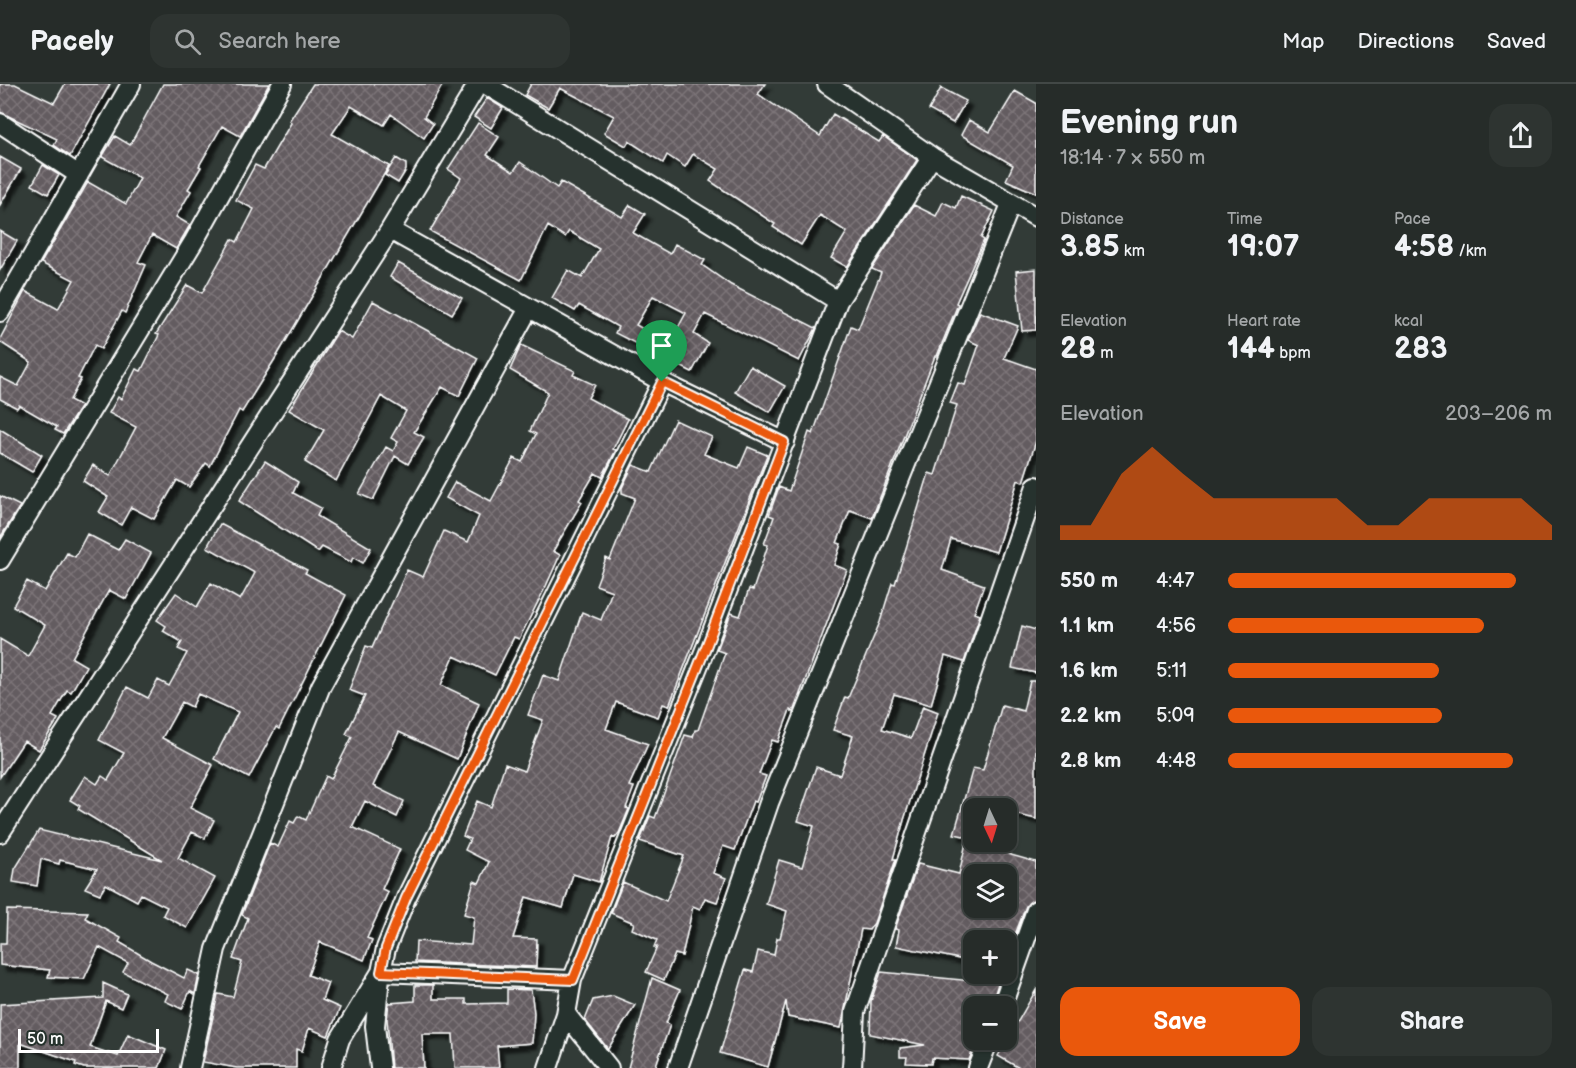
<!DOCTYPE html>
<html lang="en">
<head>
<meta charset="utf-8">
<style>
	:root { --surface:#262c29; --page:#2e3431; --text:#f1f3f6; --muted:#a4a7a8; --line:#424846; --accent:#ea580c }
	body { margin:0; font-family:"Balsamiq Sans",sans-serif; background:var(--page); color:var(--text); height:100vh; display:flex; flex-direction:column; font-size:22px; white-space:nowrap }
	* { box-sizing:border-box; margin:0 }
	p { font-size:20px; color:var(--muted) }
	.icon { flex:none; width:33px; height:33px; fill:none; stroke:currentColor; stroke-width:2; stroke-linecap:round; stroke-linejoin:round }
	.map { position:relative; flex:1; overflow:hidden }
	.side { display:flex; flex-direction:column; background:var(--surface); width:540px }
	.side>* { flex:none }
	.needle { width:39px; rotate:176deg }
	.buttons { position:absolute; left:963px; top:714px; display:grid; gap:12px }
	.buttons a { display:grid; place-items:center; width:54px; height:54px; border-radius:12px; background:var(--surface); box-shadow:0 2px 4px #0004,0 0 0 2px var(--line); font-size:30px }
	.scale { position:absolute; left:18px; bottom:15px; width:141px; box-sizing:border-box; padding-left:6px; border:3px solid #fff; border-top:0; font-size:16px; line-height:21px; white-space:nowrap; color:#fff; -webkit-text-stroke:4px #26332d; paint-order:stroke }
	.pin { position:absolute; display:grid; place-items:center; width:51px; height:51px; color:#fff; margin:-62px -26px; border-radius:50% 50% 50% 0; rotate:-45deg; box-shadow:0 0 6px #0007 }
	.pin .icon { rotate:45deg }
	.round { display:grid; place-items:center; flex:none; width:63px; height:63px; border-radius:18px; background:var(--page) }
	.headline { display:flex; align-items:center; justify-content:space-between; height:102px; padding:0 24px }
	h1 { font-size:33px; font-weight:600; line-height:45px }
	.metrics { display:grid; grid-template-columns:repeat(3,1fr); gap:9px; height:102px; padding:6px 24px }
	.metrics div { display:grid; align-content:center }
	.metrics b { font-size:30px; font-weight:600 }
	.metrics small { font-size:16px; font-weight:400 }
	.metrics p { font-size:16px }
	.chart { height:168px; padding:12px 24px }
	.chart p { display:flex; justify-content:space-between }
	.chart svg { width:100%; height:108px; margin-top:6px; fill:var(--accent); opacity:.7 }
	.action { display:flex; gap:12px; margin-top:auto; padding:12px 24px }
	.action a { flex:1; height:69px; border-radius:18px; background:var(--accent); color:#fff; font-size:24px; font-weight:600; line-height:69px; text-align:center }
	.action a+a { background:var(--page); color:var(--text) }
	ul { padding:0 24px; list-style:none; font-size:20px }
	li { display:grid; grid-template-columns:96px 72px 1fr; align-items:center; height:45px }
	li i { height:15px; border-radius:8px; background:var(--accent) }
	header { display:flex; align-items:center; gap:36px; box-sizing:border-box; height:84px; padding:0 30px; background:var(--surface); border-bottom:2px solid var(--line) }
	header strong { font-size:28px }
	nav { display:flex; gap:33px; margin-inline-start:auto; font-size:21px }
	.search { width:420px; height:54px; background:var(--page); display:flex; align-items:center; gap:15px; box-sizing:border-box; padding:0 21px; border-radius:18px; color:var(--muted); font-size:22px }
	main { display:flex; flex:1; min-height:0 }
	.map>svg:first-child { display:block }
	.building { fill:url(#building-cross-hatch); stroke:#fff; stroke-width:1.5; fill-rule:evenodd; filter:url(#shadow) }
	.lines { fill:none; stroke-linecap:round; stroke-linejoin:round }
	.minor-casing { stroke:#fff; stroke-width:22 }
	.minor { stroke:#26332d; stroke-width:18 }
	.route-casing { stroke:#fff; stroke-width:12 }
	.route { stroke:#ea580c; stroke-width:8 }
</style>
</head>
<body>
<header>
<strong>Pacely</strong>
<div class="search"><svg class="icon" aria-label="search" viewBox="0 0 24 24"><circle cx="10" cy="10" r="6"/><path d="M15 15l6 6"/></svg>Search here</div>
<nav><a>Map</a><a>Directions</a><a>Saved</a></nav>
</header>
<main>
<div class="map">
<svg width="1036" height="984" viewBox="0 0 1036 984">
	<defs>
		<pattern id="building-cross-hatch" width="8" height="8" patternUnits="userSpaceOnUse" patternTransform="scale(1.5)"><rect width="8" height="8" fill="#645b60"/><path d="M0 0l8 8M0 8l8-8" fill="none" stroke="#7b7478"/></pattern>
		<filter id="shadow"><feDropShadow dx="5.5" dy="5.5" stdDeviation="1.5" flood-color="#0009"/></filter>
	</defs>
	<rect width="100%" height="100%" fill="#323b37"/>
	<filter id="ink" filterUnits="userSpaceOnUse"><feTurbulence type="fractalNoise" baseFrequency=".0167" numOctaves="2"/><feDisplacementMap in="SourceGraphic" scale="12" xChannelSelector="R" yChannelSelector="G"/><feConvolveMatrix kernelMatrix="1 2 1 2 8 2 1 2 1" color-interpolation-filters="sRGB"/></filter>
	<g filter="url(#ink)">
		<path class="building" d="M 0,0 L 15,0 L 54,19 L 65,0 L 110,0 L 70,72 L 54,61 L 57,55 L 0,28 Z
			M 163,0 L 269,0 L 240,52 L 222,42 L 199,82 L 201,83 L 188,105 L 191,107 L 176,133 L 190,141 L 176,165 L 152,151 L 138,178 L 146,181 L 125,229 L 122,227 L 101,265 L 95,261 L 78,294 L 81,295 L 70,316 L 81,322 L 63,350 L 55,346 L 57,343 L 19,321 L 17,324 L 0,315 L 0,293 L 18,302 L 31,278 L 0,258 L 0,255 L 25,207 L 58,225 L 74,196 L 41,179 L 88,98 L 126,120 L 140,94 L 102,73 L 115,52 L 130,61 Z
			M 313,0 L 443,0 L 424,33 L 433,40 L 424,54 L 391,30 L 384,41 L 351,22 L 332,50 L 389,82 L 278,270 L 242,328 L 239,326 L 210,382 L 206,379 L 189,403 L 177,396 L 154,435 L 131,423 L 121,441 L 99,428 L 108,413 L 83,397 L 93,381 L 110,392 L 136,343 L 109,329 L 118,313 L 121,315 L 136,285 L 141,287 L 159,251 L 156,250 L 187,201 L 202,209 L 232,155 L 237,158 L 254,125 L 236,116 L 255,81 L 264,85 L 291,39 L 289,37 Z
			M 531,0 L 765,0 L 758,10 L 820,52 L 833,30 L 879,58 L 883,52 L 917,76 L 847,183 L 831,174 L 847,148 L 820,131 L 801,161 L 773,143 L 775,140 L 710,97 L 718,85 L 693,70 L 685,83 L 667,71 L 663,79 L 629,57 L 626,62 L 604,49 L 614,32 L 560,4 L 548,24 L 525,11 Z
			M 941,4 L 966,17 L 953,39 L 929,26 Z
			M 1015,7 L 1036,19 L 1036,109 L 1006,96 L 1013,81 L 961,51 L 969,36 L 990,48 Z
			M 487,14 L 503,24 L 491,44 L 474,33 Z
			M 478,39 L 499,53 L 487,71 L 513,88 L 520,78 L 557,104 L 561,98 L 622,133 L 630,121 L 645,130 L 633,149 L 670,170 L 675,160 L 705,176 L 702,181 L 731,201 L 816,244 L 799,277 L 705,230 L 694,250 L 708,259 L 692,288 L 615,249 L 618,243 L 579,221 L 575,227 L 552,214 L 568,186 L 582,194 L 599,165 L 569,147 L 565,153 L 548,142 L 521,196 L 430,147 L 461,94 L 448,85 ZM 653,212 L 686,229 L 669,260 L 636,241 Z
			M 0,73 L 21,85 L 0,121 Z
			M 396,74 L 406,80 L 406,86 L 398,99 L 385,91 Z
			M 43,81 L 59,91 L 48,110 L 32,101 Z
			M 961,112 L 994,127 L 981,154 L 984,156 L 956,219 L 958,220 L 937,272 L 935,272 L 872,434 L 850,426 L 837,459 L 841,460 L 834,481 L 847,486 L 793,628 L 790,626 L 778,658 L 772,656 L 759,690 L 766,692 L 756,718 L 753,717 L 735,766 L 723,762 L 713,789 L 726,794 L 717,818 L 705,814 L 700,825 L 693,822 L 682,872 L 675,870 L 664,896 L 646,888 L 657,863 L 654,863 L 657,856 L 632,845 L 634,839 L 611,829 L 623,798 L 666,817 L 684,772 L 640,757 L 650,732 L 655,734 L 685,651 L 693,653 L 695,646 L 698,646 L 725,569 L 717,566 L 731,529 L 740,532 L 749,505 L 753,506 L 768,461 L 764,460 L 774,433 L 769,431 L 779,403 L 789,407 L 809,348 L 813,350 L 851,242 L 858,245 L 881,189 L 872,185 L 914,121 L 936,132 L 943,118 L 956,124 Z
			M 0,147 L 17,157 L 0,186 Z
			M 398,179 L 462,214 L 452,230 L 390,193 Z
			M 1036,185 L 1036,246 L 1022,247 L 1016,187 Z
			M 373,217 L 478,274 L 459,312 L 442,303 L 414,348 L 424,353 L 408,380 L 395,372 L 373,416 L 359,410 L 386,363 L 393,367 L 398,358 L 391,354 L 406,327 L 381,312 L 336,397 L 305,378 L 324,346 L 289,326 L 338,247 L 352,255 Z
			M 980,228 L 1018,242 L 1004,274 L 1036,285 L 1036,357 L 1023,398 L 1018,396 L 996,468 L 951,455 L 942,486 L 984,501 L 974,529 L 980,531 L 964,578 L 945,572 L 931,621 L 894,610 L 882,645 L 911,654 L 923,622 L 938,628 L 904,736 L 893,775 L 896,775 L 874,839 L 869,846 L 861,845 L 841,944 L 788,933 L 786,917 L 768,983 L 720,969 L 745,886 L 753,888 L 758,867 L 774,871 L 777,854 L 780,854 L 787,827 L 766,820 L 779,776 L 802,783 L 814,742 L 798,737 L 816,683 L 840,691 L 853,652 L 833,646 L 845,613 L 848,614 L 880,538 L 892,499 L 895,500 L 929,389 L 935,391 L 957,321 L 950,319 L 958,299 L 965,301 L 979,261 L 968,256 Z
			M 521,261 L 575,287 L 573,291 L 595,301 L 588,314 L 628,335 L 613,365 L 616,366 L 602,393 L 595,389 L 579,416 L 582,418 L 553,467 L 560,471 L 546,502 L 519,555 L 514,553 L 495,591 L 454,572 L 441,601 L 479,619 L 457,675 L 399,648 L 373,702 L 404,717 L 397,733 L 365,717 L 352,743 L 400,765 L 382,805 L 388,808 L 367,854 L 372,856 L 364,876 L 320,858 L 308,891 L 328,899 L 322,916 L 340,924 L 328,952 L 309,944 L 302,967 L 296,965 L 296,984 L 237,984 L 203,978 L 218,910 L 233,913 L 242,878 L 233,875 L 248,834 L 242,831 L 270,759 L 278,763 L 290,737 L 294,739 L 298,732 L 306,736 L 326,692 L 331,695 L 352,653 L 346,650 L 365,612 L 349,606 L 366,562 L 372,564 L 407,486 L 423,493 L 444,447 L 468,458 L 479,432 L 446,414 L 455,398 L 491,417 L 514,374 L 522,378 L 536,350 L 530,347 L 548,308 L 510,286 Z
			M 750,282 L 785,302 L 770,328 L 735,308 Z
			M 675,336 L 712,353 L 704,370 L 739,384 L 748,363 L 767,371 L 669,622 L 663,620 L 658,633 L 616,618 L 606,645 L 648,660 L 629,702 L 634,703 L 626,724 L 629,725 L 619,749 L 615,754 L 612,753 L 599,798 L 573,790 L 563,824 L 526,813 L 513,854 L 537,855 L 536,883 L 415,878 L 416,857 L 471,861 L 474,833 L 464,830 L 474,797 L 479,799 L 489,778 L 465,766 L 470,755 L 463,752 L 477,717 L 491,723 L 505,680 L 524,687 L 543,636 L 528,631 L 543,591 L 559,597 L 582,528 L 601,536 L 612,507 L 596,501 L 606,474 L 610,476 L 635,414 L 622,409 L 622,404 L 633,381 L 651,388 Z
			M 0,345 L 42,371 L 32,388 L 0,369 Z
			M 265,377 L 298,398 L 293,409 L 321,424 L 317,432 L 371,464 L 363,479 L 353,473 L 351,478 L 322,463 L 318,468 L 239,417 Z
			M 0,412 L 20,422 L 0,454 Z
			M 220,440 L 307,486 L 305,489 L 346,511 L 279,645 L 276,643 L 249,694 L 214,675 L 238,628 L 198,610 L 192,623 L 182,618 L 162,654 L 213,681 L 190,724 L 214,736 L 205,754 L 192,748 L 178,774 L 215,794 L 187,844 L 163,831 L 167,823 L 141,810 L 137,817 L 106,800 L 100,810 L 85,804 L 97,785 L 60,776 L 59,780 L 41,775 L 37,802 L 13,798 L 15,785 L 39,746 L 162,776 L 78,725 L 80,722 L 70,716 L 85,692 L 97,700 L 102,692 L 108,696 L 124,669 L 99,656 L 127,603 L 148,614 L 158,596 L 169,602 L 187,569 L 178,565 L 182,558 L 163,547 L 166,542 L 157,536 L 176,509 L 197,523 L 211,499 L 240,516 L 255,489 L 207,463 Z
			M 87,450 L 118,466 L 125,455 L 151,469 L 126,515 L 109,506 L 72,574 L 86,582 L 71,608 L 67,606 L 52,632 L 58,635 L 39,666 L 24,657 L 0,693 L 0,555 L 28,572 L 45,541 L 13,522 L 27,497 L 45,507 L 67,469 L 75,473 Z
			M 1022,542 L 1036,546 L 1036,589 L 1012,584 Z
			M 1030,597 L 1036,597 L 1036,735 L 1006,728 L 1006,724 L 974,724 L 974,754 L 954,750 L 973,684 L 983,686 L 1002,621 L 1023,627 Z
			M 967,754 L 974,755 L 974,758 L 1000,758 L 997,767 L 1036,778 L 1036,815 L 1026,822 L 1013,856 L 974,856 L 974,878 L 896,862 L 899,846 L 895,845 L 918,780 L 959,790 ZM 974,790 L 1006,790 L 1006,824 L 974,824 Z
			M 7,826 L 88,828 L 85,834 L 121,854 L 119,858 L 151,877 L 184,894 L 188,886 L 199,891 L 195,910 L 190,907 L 182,925 L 165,917 L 168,910 L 123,888 L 128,879 L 99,863 L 84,895 L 48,893 L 50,886 L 0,881 L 0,859 L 6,859 Z
			M 881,888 L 982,898 L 983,890 L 1000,893 L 991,922 L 974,922 L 974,956 L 977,956 L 969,976 L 932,974 L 931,980 L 906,979 L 907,973 L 900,973 L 900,964 L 925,961 L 870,950 L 871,917 Z
			M 652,894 L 680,906 L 666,939 L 670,941 L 655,984 L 628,984 Z
			M 103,899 L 127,910 L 121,924 L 106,917 L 90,963 L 118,972 L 128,950 L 166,966 L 159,984 L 84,984 L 75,981 L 76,978 L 20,959 L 20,984 L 0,984 L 0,920 L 103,914 Z
			M 415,901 L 433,901 L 433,915 L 466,915 L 466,920 L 507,919 L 507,905 L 531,906 L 534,929 L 532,959 L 497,962 L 499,984 L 455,984 L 453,950 L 422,950 L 424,984 L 391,984 L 387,935 L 389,919 L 415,917 Z
			M 1036,906 L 1036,984 L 1019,984 L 998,972 Z
			M 613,912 L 635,921 L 608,965 L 585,936 L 593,916 Z"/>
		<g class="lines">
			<g class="minor-casing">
				<path id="minor" d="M 485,0 L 838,217
					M 827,0 L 932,73 L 1036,133
					M 0,39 L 79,91
					M 390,146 L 662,298 L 785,358
					M 0,228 L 131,0
					M 0,476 L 194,157 L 282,0
					M 0,749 L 390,146 L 478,0
					M 572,896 L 706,563 L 838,217 L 932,73
					M 1002,922 L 1036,826
					M 190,984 L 216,865 L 321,602 L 529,224
					M 331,984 L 340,955 L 381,888
					M 380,984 L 375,942 L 380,893
					M 548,984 L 566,930
					M 609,984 L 566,930 L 572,896 L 381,888 L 386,864 L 406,814 L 662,298
					M 678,984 L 769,719 L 1011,120
					M 852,984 L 855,928 L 1036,402
					M 978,984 L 989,956"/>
			</g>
			<use href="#minor" class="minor"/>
		</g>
	</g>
	<g class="lines" filter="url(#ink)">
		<g class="route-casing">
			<path id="route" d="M 662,298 L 784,358 L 706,563 L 573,896 L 381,888 L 386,864 L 406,814 Z"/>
		</g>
		<use href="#route" class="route"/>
	</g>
</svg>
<div class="buttons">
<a><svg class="needle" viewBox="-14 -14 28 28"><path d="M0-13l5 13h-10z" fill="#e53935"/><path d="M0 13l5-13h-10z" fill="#a4a7a8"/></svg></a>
<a><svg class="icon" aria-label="layers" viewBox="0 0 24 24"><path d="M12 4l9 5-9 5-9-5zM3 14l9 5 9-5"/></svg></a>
<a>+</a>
<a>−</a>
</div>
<div class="scale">50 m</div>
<div class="pin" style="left:662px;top:298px;background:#1e9e55"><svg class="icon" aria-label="arrive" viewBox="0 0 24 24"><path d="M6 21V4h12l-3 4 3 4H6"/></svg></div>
</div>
<section class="side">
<div class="headline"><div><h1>Evening run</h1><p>18:14 · 7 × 550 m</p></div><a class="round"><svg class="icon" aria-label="share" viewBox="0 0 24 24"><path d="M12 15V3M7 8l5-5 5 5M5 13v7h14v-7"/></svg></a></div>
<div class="metrics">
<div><p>Distance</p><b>3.85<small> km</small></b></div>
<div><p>Time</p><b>19:07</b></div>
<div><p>Pace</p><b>4:58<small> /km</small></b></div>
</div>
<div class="metrics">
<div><p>Elevation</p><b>28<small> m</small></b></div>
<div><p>Heart rate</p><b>144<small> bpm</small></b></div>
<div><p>kcal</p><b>283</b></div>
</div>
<div class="chart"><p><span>Elevation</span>203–206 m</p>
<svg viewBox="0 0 160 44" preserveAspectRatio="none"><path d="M0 44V38L10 38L20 17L30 6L40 17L50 27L60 27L70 27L80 27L90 27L100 38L110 38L120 27L130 27L140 27L150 27L160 38V44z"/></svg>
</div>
<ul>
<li><b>550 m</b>4:47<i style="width:89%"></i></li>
<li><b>1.1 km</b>4:56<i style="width:79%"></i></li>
<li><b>1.6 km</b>5:11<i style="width:65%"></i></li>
<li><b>2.2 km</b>5:09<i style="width:66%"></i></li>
<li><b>2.8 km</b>4:48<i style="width:88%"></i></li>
</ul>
<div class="action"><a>Save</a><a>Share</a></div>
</section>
</main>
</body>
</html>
